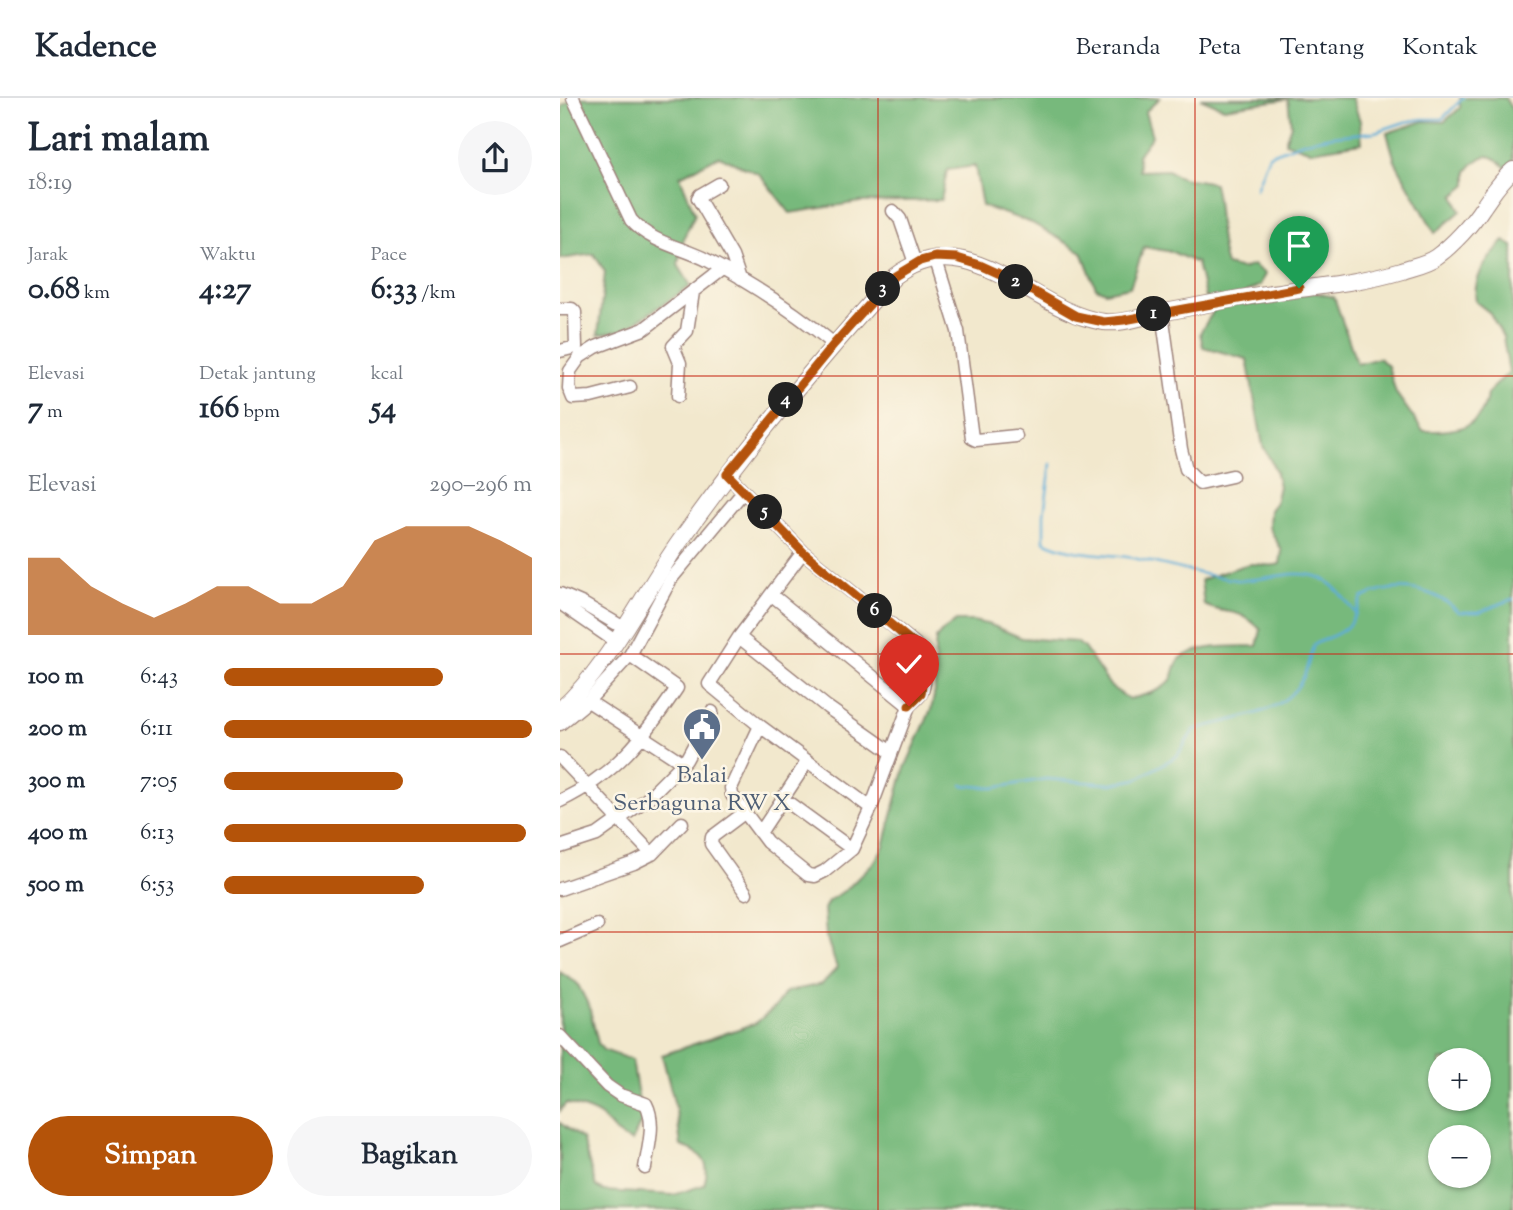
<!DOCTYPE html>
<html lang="id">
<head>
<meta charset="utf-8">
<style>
	:root { --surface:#fff; --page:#f6f6f7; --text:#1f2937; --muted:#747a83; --line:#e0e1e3; --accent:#b45309 }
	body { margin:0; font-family:"Sorts Mill Goudy",serif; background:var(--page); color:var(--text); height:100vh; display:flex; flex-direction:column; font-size:26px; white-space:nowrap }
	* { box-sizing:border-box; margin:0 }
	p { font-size:23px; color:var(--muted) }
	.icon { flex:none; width:38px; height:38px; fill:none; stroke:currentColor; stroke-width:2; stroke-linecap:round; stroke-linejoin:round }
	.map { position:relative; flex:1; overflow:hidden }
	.details { display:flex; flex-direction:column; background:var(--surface); width:560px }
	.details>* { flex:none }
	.controls { position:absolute; left:868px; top:950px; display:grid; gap:14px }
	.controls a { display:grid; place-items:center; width:63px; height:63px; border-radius:50%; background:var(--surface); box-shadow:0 2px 5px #0004; font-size:35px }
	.pin { position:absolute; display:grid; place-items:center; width:60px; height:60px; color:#fff; margin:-72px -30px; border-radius:50% 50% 50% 0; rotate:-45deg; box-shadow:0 0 7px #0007 }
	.pin .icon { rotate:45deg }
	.km { position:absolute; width:35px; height:35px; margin:-18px; border-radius:50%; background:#222; color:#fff; font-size:19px; line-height:35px; text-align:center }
	.round { display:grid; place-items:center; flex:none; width:74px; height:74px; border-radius:37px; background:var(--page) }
	.summary { display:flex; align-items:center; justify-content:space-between; height:119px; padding:0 28px }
	h1 { font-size:38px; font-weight:700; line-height:52px }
	.stats { display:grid; grid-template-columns:repeat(3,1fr); gap:10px; height:119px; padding:7px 28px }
	.stats div { display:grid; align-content:center }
	.stats b { font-size:30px; font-weight:700 }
	.stats small { font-size:19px; font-weight:400 }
	.stats p { font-size:19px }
	.chart { height:196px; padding:14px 28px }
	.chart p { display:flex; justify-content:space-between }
	.chart svg { width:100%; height:126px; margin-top:7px; fill:var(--accent); opacity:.7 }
	.primary-button { display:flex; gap:14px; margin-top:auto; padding:14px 28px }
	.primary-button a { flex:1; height:80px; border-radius:42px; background:var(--accent); color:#fff; font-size:28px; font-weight:700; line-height:80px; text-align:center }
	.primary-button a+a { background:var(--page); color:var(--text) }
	ul { padding:0 28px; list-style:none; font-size:23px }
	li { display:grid; grid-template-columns:112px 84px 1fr; align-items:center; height:52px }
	li i { height:18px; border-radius:9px; background:var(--accent) }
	header { display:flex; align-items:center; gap:42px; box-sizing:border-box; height:98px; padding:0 35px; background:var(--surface); border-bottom:2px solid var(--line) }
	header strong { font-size:33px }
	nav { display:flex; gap:38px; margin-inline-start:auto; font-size:24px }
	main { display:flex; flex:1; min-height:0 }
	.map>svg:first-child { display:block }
	.forest { fill:#77b97c; stroke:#606c54; stroke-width:2; fill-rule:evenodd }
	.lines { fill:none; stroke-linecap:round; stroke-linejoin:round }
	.stream { stroke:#5eadd8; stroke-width:2.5 }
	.minor-casing { stroke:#9e847c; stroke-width:15 }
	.major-casing { stroke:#9e847c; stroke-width:18 }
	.minor { stroke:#fff; stroke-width:12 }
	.major { stroke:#fff; stroke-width:16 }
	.route-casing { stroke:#fff; stroke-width:14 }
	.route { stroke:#b45309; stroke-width:9 }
	.grid { fill:none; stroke:#c8321e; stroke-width:2; stroke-opacity:0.55 }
	.labels { text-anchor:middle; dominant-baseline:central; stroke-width:5; stroke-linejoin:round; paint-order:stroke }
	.service-label { font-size:24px; fill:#4e5e75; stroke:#fcf5e5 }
</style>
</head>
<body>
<header>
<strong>Kadence</strong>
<nav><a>Beranda</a><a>Peta</a><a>Tentang</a><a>Kontak</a></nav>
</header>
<main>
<section class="details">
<div class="summary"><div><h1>Lari malam</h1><p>18:19</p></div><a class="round"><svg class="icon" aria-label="share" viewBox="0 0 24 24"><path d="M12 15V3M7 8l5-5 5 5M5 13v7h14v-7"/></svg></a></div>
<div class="stats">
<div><p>Jarak</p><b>0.68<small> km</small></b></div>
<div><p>Waktu</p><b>4:27</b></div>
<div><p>Pace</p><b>6:33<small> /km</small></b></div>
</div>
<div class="stats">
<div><p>Elevasi</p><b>7<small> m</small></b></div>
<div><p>Detak jantung</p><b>166<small> bpm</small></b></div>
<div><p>kcal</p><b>54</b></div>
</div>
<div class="chart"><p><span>Elevasi</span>290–296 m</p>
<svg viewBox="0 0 160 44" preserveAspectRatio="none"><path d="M0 44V17L10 17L20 27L30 33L40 38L50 33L60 27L70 27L80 33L90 33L100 27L110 11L120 6L130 6L140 6L150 11L160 17V44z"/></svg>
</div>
<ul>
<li><b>100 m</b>6:43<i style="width:71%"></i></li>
<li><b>200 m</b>6:11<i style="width:100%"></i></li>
<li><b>300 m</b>7:05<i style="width:58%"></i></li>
<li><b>400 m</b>6:13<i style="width:98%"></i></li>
<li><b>500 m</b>6:53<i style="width:65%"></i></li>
</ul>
<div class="primary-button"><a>Simpan</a><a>Bagikan</a></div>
</section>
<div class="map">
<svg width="953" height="1112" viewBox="0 0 953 1112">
	<rect width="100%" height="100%" fill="#fcf5e5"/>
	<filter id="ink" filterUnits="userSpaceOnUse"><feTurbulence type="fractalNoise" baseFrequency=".0143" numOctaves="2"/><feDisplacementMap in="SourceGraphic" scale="14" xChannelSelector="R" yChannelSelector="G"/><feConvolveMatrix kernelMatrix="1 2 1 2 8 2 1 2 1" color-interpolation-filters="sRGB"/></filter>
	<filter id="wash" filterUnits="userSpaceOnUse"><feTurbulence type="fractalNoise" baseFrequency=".00686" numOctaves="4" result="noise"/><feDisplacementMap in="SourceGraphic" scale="28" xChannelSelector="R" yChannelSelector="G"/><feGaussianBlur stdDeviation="1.57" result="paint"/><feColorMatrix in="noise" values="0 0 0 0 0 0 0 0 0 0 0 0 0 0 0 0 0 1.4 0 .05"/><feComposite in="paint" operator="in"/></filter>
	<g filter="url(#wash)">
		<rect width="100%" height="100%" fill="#f2e8cd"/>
		<path class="forest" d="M 16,0 L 600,0 L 585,14 L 592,38 L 578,57 L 579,73 L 608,72 C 625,86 634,78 654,86 C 661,113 657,141 666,167 L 682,171 L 693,167 L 705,176 L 700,187 L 687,194 L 685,207 L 753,194 L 774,199 L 797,266 L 819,260 L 828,268 L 836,295 L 863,333 C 892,333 923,333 927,296 L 949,274 L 943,239 L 930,215 L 916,204 C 912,179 928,160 944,143 L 953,148 L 953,1112 L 0,1112 L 0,1025 L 22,1041 L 36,1089 L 44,1093 L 113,1097 L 144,1087 C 152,1064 141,1054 121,1048 L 116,1012 L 102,957 L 196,925 L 215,909 L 226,894 L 262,886 L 277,870 L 266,838 L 264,811 L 268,803 L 287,791 L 315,763 L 324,748 L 344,672 L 371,612 L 375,593 L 375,550 L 376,541 L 382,534 L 396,523 L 413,523 L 431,527 L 462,540 L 517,544 L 524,550 L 551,589 L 569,601 C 582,598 605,593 612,580 C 616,572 614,566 621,560 C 640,546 675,549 697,548 L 701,532 C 676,507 670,519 644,507 L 641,482 C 657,477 675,469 691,466 C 701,465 709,470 720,466 L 722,453 L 709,429 L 710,412 L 715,405 L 719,388 L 715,371 L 703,348 L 687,261 L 643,249 L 640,235 L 653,214 L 646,203 L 637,165 L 612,154 L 584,149 L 570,189 L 545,194 L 536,190 L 522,154 L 472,125 L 422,108 L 415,68 L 387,72 L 381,102 L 300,104 L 230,115 L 199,76 L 159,58 L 120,78 L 135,116 L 124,139 L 118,167 L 131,188 L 63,232 L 38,237 L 45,174 L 34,156 L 0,161 L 0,38 L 2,8 ZM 880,962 L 919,962 L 919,1001 L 880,1001 ZM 880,1040 L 919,1040 L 919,1078 L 880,1078 Z
			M 640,0 L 792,0 L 800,23 L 802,45 L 751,53 L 725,44 L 731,27 L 728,1 L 664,10 Z
			M 900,0 L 945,0 L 953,13 L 953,64 L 946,70 C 930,52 922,55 907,73 L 907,87 L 894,98 L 901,113 L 875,135 L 835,63 L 827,35 L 864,23 L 884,24 L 900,10 Z
			M 0,874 L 17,885 L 29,908 L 38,945 L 43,952 L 72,962 L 82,1022 L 72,1043 C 55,1039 52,1027 40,1018 C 30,1011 17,1009 6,1005 L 0,1013 Z"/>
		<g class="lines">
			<path class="stream" d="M 696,91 L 709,57 L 746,43 L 773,38 L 815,34 L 845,24 L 862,21 L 882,21 L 903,0
				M 491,366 L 484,416 L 484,443 C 515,458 540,454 573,460 C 607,467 643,478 678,482 C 704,484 733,470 758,479 C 775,485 786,503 796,516
				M 402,687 L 433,690 L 486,681 L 551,686 L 577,681 L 617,658 L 634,632 C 672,619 724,620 744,578 C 748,568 750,557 754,546 C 785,532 789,535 802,500 C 836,484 870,488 899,514 L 919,514 L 953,501
				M 914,1112 L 932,1112"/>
		</g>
	</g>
	<g filter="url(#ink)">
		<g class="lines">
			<g class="minor-casing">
				<path id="minor" d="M 13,0 L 71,122 C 91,145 121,149 147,162 C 192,186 234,213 274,246
					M 159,86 L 140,97 L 138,100 L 172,158 L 180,181
					M 333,113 L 340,121 L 355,165
					M 375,159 L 398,233 L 412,340 L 416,342 L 456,338
					M 0,211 L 12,211 L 15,214 L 16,249 L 0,253
					M 602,215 L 621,351 L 626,371 L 640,385 L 672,378
					M 70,289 L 31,299 L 13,300 L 9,290 L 10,273 L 20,259 L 36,249 L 84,231 L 162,171
					M 118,298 L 120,265 L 113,248 L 127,233 L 133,194
					M 167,376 L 243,454 L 355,546 C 364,557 368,581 361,595 C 359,600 352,604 349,608 L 311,710 L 292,751 L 265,773 L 255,778 L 248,777 L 207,744 L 172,697 L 171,690 L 200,628
					M 243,454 L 179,539 L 149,586 L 200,628 L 311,710
					M 0,496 L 23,506 L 64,530
					M 212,497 L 349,608
					M 0,505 L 55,543
					M 179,539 L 267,609 L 331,654
					M 28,603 L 123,665
					M 0,626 L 28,603 L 70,557 L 111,481 L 184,393
					M 0,659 L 92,756
					M 222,700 L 292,751
					M 0,703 C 56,676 83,641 117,590 L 70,557
					M 184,715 L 152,739 L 151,746 L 186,795
					M 200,735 L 247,664
					M 0,749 L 37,737 L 87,701 L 126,662 L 152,614
					M 0,791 L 74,765 L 92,756 L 122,725
					M 0,843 L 37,827
					M 0,938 L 47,988 L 60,997 L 86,1006 C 96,1025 88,1050 85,1070"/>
			</g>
			<g class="major-casing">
				<path id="major" d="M 0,612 C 51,566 81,498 120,443 C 186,350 258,263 335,178 C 410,122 471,214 544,224 C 561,226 580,219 596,216 C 624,210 652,205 680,200 C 733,190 789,188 842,172 C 853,168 866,166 876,159 C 893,147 912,126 923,109 C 933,95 940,83 953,72"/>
			</g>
			<use href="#minor" class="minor"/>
			<use href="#major" class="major"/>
		</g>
	</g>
	<g class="lines" filter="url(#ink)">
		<g class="route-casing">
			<path id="route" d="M 349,608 L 361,596 L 364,570 L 358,549 L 243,454 L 167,376 L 274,246 L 335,178 L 360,163 L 375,159 L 397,160 L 420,167 L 453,182 L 516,218 L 544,224 L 564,222 L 739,190"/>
		</g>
		<use href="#route" class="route"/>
	</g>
	<path class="grid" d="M 318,0 L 318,1112M 635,0 L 635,1112M 0,278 L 953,278M 0,556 L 953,556M 0,834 L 953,834"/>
	<defs>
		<g id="civic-pin" transform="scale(2.0125)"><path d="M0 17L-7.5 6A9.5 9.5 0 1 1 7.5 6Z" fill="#5c6f8a" stroke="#fcf5e5"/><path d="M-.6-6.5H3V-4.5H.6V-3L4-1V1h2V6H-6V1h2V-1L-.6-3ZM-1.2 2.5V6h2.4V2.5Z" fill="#fff"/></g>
	</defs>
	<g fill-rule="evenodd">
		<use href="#civic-pin" x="142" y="629"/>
	</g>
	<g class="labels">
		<g class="service-label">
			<text x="142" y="678">Balai<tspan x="142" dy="28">Serbaguna RW X</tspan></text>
		</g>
	</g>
</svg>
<div class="controls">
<a>+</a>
<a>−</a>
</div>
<div class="pin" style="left:739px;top:190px;background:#1e9e55"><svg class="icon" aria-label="arrive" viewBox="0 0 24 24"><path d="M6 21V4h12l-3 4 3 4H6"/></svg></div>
<div class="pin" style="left:349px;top:608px;background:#d93025"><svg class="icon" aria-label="check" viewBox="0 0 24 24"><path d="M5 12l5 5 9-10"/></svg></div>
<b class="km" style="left:594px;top:216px">1</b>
<b class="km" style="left:456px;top:184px">2</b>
<b class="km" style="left:323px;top:191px">3</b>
<b class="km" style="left:226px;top:302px">4</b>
<b class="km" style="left:205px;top:414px">5</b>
<b class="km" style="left:315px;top:513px">6</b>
</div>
</main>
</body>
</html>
